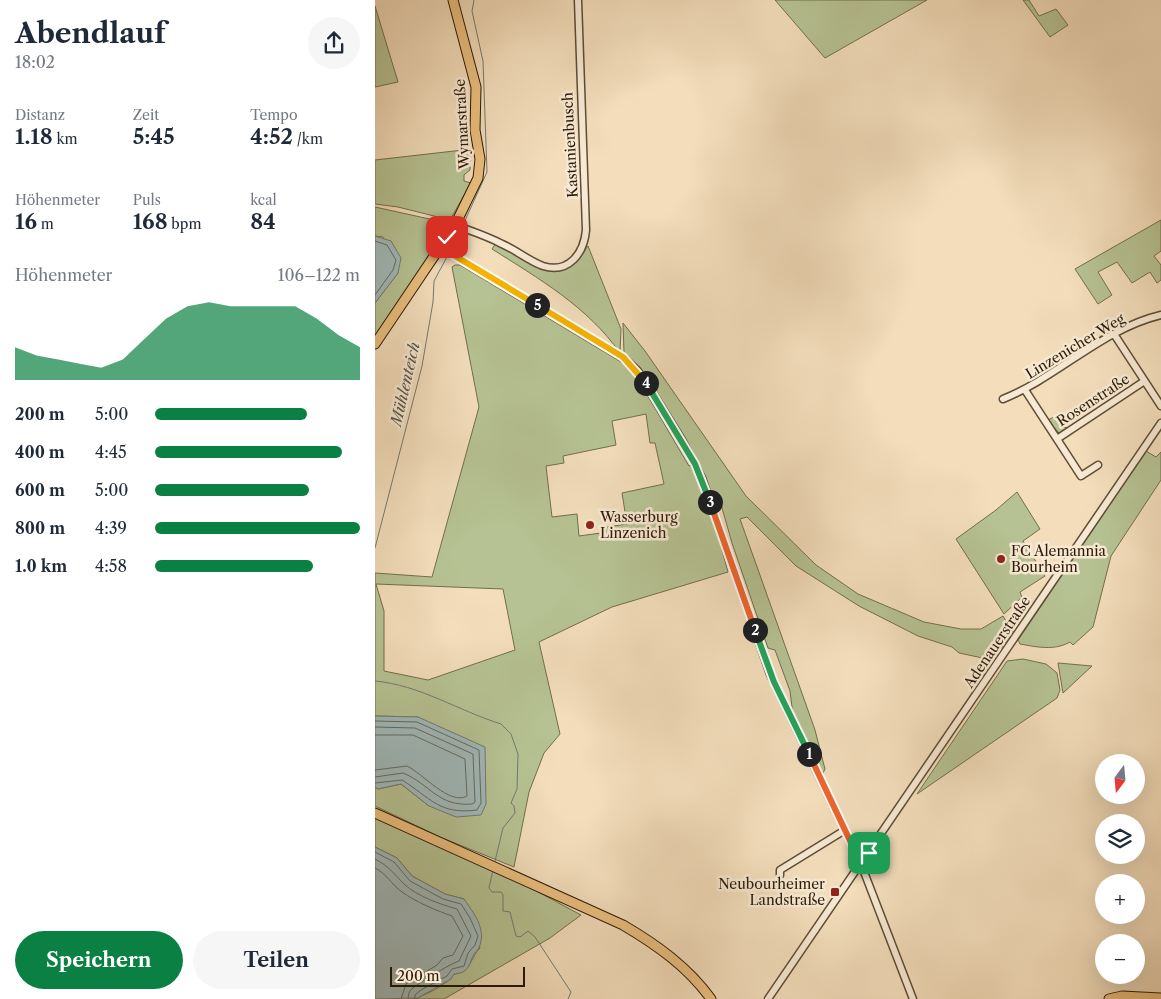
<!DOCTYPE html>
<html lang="de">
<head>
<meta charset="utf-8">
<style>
	:root { --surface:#fff; --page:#f6f6f7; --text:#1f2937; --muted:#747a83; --accent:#0b8043 }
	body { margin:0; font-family:"Libre Caslon Text",serif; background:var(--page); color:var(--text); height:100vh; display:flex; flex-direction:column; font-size:19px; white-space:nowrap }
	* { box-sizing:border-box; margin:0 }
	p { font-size:16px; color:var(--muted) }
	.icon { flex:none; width:28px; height:28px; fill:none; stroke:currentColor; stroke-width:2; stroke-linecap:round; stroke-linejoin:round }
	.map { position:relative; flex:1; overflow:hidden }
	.drawer { display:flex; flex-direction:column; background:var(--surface); width:375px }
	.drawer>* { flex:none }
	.needle { width:32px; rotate:196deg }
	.fabs { position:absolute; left:720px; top:754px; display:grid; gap:10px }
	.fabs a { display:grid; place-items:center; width:50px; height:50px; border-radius:50%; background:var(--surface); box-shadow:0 5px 20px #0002; font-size:25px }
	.scale { position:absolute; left:15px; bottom:12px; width:135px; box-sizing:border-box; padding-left:5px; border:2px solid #2c1b07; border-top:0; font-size:14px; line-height:18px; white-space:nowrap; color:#2c1b07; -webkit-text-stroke:4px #f7e9d3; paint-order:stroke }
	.pin { position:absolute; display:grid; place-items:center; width:42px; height:42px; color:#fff; margin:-21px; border-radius:10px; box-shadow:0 2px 8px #0006 }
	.km { position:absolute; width:25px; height:25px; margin:-12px; border-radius:50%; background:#222; color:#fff; font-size:14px; line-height:25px; text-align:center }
	.round { display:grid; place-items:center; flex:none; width:52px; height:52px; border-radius:26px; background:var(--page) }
	.overview { display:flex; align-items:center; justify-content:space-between; height:85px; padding:0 15px }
	h1 { font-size:28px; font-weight:700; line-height:38px }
	.metrics { display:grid; grid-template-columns:repeat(3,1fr); gap:8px; height:85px; padding:5px 15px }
	.metrics div { display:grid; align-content:center }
	.metrics b { font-size:21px; font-weight:700 }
	.metrics small { font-size:14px; font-weight:400 }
	.metrics p { font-size:14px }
	.chart { height:140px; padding:10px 15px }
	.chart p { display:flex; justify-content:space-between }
	.chart svg { width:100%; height:90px; margin-top:5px; fill:var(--accent); opacity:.7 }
	.action { display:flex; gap:10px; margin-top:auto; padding:10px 15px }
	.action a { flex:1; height:58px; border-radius:30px; background:var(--accent); color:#fff; font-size:20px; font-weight:700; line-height:58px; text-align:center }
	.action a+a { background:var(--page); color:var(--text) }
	ul { padding:0 15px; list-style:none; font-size:16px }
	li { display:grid; grid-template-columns:80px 60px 1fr; align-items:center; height:38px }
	li i { height:12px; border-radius:6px; background:var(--accent) }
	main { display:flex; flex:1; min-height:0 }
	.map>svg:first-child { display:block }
	.green { fill:#b6c293; stroke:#716e4d; fill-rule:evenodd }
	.water { fill:#a0b9ba; stroke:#727a72 }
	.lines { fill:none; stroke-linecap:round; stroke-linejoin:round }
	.shore { stroke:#666a60; stroke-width:1 }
	.stream { stroke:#727a72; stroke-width:1 }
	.minor-casing { stroke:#5e4c34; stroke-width:9 }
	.major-casing { stroke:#2c1b07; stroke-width:11 }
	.minor { stroke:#f7e9d3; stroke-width:6 }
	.major { stroke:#eabe7e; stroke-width:9 }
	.split-1-casing { stroke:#fff; stroke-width:10 }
	.split-2-casing { stroke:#fff; stroke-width:10 }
	.split-3-casing { stroke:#fff; stroke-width:10 }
	.split-4-casing { stroke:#fff; stroke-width:10 }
	.split-5-casing { stroke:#fff; stroke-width:10 }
	.split-6-casing { stroke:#fff; stroke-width:10 }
	.split-1 { stroke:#f0652b; stroke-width:6 }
	.split-2 { stroke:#22a559; stroke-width:6 }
	.split-3 { stroke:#f0652b; stroke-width:6 }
	.split-4 { stroke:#22a559; stroke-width:6 }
	.split-5 { stroke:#f5b400; stroke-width:6 }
	.split-6 { stroke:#f5b400; stroke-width:6 }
	.poi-dot { fill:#8f2418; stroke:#f7e9d3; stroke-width:2 }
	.labels { text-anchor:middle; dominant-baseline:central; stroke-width:5; stroke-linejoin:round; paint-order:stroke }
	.street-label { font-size:14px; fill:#2c1b07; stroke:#f7e9d3 }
	.poi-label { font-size:14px; fill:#2c1b07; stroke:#f7e9d3; text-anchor:start }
	.water-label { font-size:15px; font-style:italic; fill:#555246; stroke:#f7e9d3 }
</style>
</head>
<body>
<main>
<section class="drawer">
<div class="overview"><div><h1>Abendlauf</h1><p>18:02</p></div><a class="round"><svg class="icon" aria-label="share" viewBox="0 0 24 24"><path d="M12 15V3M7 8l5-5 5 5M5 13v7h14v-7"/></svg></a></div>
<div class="metrics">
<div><p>Distanz</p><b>1.18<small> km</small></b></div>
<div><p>Zeit</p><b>5:45</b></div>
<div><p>Tempo</p><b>4:52<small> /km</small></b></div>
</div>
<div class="metrics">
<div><p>Höhenmeter</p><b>16<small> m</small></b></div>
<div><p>Puls</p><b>168<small> bpm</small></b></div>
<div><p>kcal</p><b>84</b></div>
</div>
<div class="chart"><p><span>Höhenmeter</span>106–122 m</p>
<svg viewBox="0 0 160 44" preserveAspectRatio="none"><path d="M0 44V28L10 32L20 34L30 36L40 38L50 34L60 24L70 14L80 8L90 6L100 8L110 8L120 8L130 8L140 14L150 22L160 28V44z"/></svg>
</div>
<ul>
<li><b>200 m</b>5:00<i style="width:74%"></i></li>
<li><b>400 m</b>4:45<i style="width:91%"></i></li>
<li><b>600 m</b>5:00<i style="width:75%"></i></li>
<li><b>800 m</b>4:39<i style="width:100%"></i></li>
<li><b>1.0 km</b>4:58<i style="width:77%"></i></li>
</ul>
<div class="action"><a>Speichern</a><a>Teilen</a></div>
</section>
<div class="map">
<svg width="786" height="999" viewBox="0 0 786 999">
	<rect width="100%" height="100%" fill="#f3ddbb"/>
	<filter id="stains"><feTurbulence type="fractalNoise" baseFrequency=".004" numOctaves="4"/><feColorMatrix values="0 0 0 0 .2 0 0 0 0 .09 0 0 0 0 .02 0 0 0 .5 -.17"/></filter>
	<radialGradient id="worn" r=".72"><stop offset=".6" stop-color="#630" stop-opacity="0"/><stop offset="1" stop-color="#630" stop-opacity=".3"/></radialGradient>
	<path class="green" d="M 400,0 L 552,0 L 450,58 Z
		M 648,0 L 654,0 L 664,16 L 681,9 L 693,25 L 675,37 Z
		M 0,6 L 23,82 L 0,87 Z
		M 88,150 L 88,153 L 95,153 L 95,170 L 89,175 L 89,181 L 96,183 L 75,220 L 23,207 L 0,204 L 0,160 Z
		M 0,207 L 68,222 L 66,227 L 69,233 L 0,336 L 0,303 L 23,273 L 8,237 L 0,236 Z
		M 786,220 L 786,251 L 779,256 L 786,265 L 786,280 L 782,283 L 775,272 L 757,283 L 742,262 L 723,272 L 737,295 L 723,304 L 700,269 Z
		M 121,243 L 180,269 L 200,262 L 213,246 L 246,329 L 245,353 C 213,307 163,278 117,249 Z
		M 80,265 L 85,265 L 251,365 L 261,376 L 314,466 L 317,465 L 335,506 L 353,572 L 237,607 L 164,642 L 185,734 L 169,753 L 154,792 L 139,867 L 65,837 L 0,806 L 0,787 L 3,789 L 26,784 L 54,806 L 43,717 L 0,716 L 0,573 L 57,577 L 104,407 L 77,267 ZM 271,414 L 275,443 L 280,443 L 289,484 L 247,493 L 252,524 L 226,528 L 226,533 L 204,536 L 202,514 L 177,517 L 171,466 L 189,463 L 188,456 L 241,445 L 237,421 ZM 1,584 L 128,589 L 140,650 L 53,680 L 9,671 L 9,611 Z
		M 248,323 L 270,351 L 371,496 L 441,565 L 483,594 L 549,622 L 586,629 L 606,629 L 628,616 L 638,633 L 617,660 L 584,653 L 577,647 L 543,636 L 484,606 L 421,566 L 372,517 L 365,519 L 440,730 L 450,769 L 447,775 L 418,715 L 415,691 L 400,650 L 393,648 L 357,543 L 345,501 L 339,503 L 326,471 L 252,358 L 249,353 Z
		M 683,415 L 689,427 L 692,428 L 684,433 L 673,420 Z
		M 771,451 L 781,457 L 786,452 L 786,480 L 736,556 L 718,627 L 698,645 L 695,642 C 679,651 662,647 645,644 L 643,640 Z
		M 642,492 L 665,529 L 648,541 L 670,576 L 645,592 L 647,597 L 629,614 L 581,539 L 621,510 Z
		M 648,659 L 671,664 L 682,673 L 685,690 L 682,698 L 542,794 L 632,661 Z
		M 683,663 L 717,666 L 688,693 Z
		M 0,816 L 152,886 L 206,915 L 175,938 L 69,999 L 35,999 C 48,997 72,985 79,974 C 97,972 94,959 105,948 L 89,899 L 70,894 L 37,876 L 22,858 L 0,847 Z"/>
	<path class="water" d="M 0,236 L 16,241 L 26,258 L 23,273 L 0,303 Z
		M 0,716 L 43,717 L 110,747 L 111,804 L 106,815 L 81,817 L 54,806 L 26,784 L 3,789 L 0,787 Z
		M 0,847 L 22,858 L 37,876 L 70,894 L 89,899 C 98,912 111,928 105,945 C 104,950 99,952 97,958 C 93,969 91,973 79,974 L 76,979 L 43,998 L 0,999 Z"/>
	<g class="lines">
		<path class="shore" d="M 0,241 L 12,245 L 21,260 L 18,270 L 0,295
			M 0,721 L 42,722 L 104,750 L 106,803 L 102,810 C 64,815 56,798 27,780 L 0,783
			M 0,727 L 40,728 L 98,754 L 100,802 L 97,804 C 63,807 55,784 28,773 L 0,777
			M 0,735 L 38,735 L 90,759 L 92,796 C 75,806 47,773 32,766 L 0,770
			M 0,852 L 19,862 L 35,881 L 68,899 L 86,904 L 95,918 L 103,936 L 100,945 L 93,953 L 89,966 L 77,969 L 72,976 L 46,990 L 40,995 L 40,999
			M 0,859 C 15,867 18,873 29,884 C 43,897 65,904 82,909 L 96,936 L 84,961 C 77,963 39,985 35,991 C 33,994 34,995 33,999
			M 0,868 C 12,874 16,884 27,892 C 41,902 60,910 77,916 L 88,936 L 78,955 L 68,958 L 62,965 L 31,984 L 26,999"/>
		<path class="stream" d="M 88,225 L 112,172 L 108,61 L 97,11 L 99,0
			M 76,249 L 83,234
			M 0,548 L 47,366 L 58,302 L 59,281 L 73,255
			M 0,681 C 45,685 84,711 126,724 L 136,734 L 143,754 L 142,789 L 136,803 L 139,806 L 140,813 L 128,828 L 120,861
			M 118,870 L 114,888 L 117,892 L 126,892 L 128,895 L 128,911 L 135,912 L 141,936 L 145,937 L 153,931 L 160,937 L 196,992 L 193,999"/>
		<g class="minor-casing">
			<path id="minor" d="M 80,225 C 96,231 112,236 127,244 C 141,250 154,261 168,266 C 194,274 209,253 211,230 L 203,0
				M 65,247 L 248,357 L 262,370 L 273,385 L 307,440 L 327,478 L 395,674 L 486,864 L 538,999
				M 739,334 L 786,406
				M 650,390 L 706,476 L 723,465
				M 628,399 C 683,377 727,329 786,315
				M 682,439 L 768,382
				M 405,875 L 405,870 L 470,830
				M 393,999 L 786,423"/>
		</g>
		<g class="major-casing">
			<path id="major" d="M 0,344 L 80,225 L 103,178 L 105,159 L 100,130 L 101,87 L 78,0
				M 0,813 L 248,925 C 282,945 313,967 336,999
				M 734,999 L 747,996 L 786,998"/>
		</g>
		<use href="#minor" class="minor"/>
		<use href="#major" class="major"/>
	</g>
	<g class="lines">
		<g class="split-1-casing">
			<path id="split-1" d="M 434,754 L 486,864 L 494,853"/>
		</g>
		<g class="split-2-casing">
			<path id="split-2" d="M 380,630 L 399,682 L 434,754"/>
		</g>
		<g class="split-3-casing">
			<path id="split-3" d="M 335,502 L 380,630"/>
		</g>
		<g class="split-4-casing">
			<path id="split-4" d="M 271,383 L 320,464 L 335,502"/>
		</g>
		<g class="split-5-casing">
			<path id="split-5" d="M 162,305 L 248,357 L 271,383"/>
		</g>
		<g class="split-6-casing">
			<path id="split-6" d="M 72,237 L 65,247 L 162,305"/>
		</g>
		<use href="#split-1" class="split-1"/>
		<use href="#split-2" class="split-2"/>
		<use href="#split-3" class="split-3"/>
		<use href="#split-4" class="split-4"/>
		<use href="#split-5" class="split-5"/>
		<use href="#split-6" class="split-6"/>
	</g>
	<g class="poi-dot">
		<circle cx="215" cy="525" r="5"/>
		<circle cx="626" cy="559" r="5"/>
		<rect x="455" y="887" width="10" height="10" rx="2.5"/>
	</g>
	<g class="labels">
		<g class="street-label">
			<text transform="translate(87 124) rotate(-93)">Wymarstraße</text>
			<text transform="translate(195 145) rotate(-93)">Kastanienbusch</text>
			<text transform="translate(700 346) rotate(-31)">Linzenicher Weg</text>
			<text transform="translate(718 400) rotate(-33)">Rosenstraße</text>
			<text transform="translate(622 642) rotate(-56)">Adenauerstraße</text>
		</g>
		<g class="poi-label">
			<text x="225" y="517">Wasserburg<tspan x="225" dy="16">Linzenich</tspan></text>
			<text x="636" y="551">FC Alemannia<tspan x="636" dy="16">Bourheim</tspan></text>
			<text x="450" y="884" text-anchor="end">Neubourheimer<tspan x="450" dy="16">Landstraße</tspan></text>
		</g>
		<g class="water-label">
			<text transform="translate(30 384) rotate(-77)">Mühlenteich</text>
		</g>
	</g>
	<rect width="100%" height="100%" filter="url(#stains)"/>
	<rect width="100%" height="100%" fill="url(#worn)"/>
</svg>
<div class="fabs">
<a><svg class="needle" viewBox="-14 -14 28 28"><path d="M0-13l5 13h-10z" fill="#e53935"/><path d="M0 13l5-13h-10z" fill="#747a83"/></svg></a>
<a><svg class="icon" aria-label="layers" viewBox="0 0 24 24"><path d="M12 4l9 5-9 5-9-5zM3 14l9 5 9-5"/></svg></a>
<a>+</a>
<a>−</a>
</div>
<div class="scale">200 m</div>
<div class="pin" style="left:494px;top:853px;background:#1e9e55"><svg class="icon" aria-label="arrive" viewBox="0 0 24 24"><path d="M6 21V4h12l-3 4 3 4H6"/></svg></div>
<div class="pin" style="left:72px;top:237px;background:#d93025"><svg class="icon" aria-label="check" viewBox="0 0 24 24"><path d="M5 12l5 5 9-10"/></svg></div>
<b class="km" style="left:434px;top:754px">1</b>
<b class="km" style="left:380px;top:630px">2</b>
<b class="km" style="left:335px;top:502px">3</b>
<b class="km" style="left:271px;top:383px">4</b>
<b class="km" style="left:162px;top:305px">5</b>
</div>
</main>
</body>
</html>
